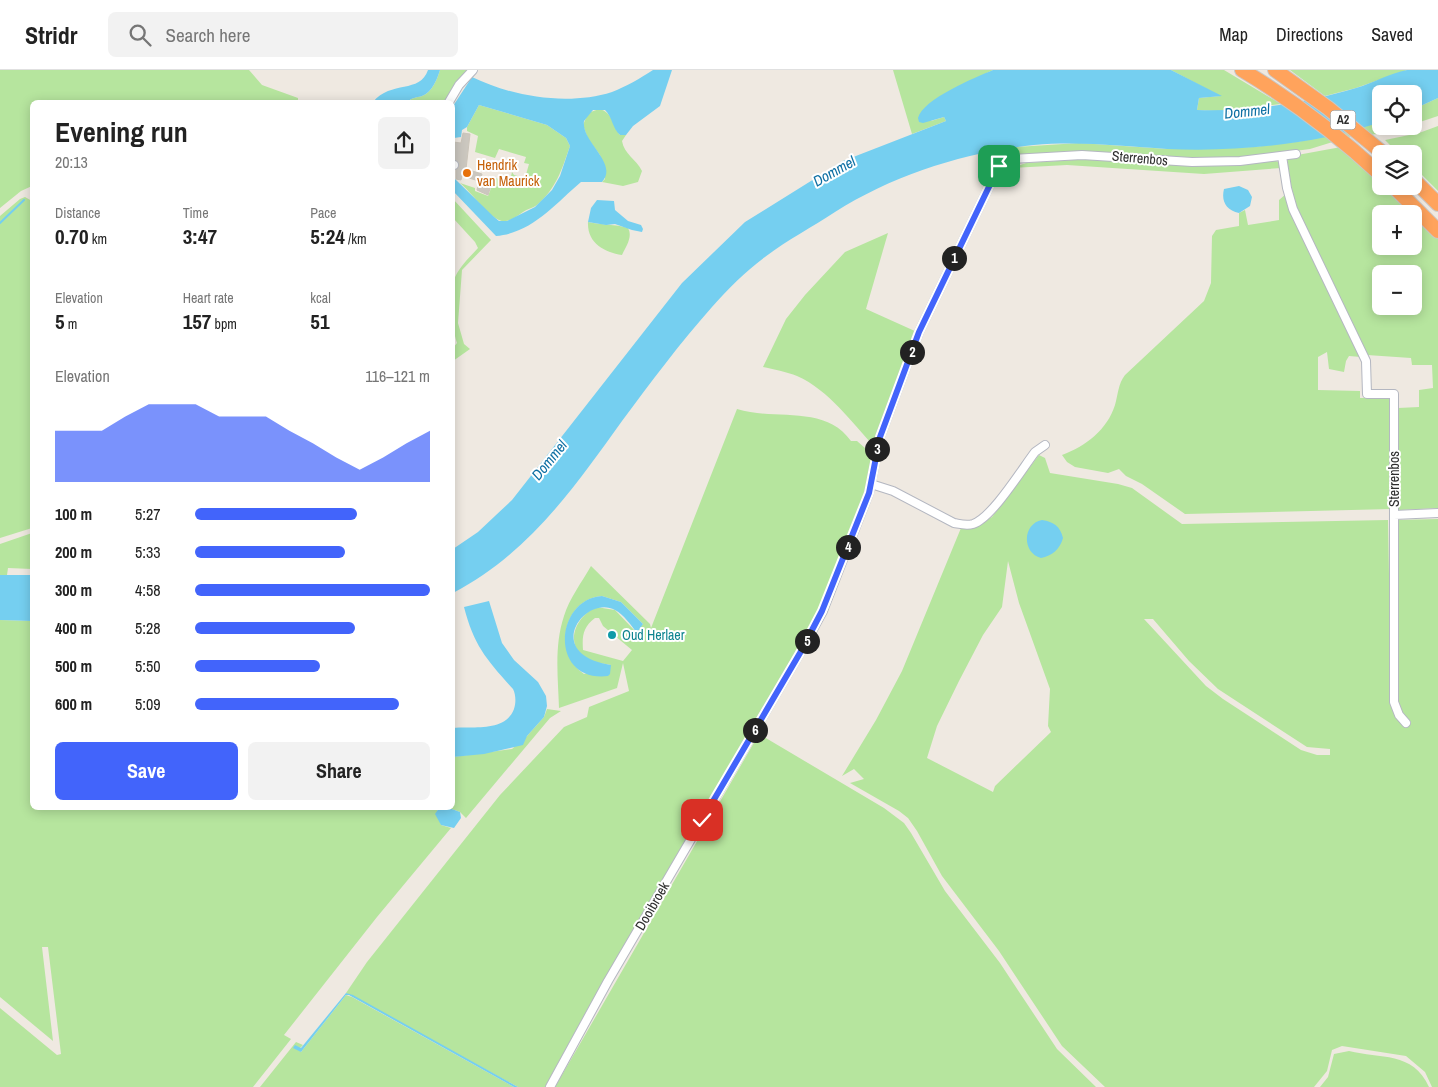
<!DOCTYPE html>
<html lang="en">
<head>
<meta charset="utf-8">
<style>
	:root { --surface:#fff; --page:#f2f2f2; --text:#222; --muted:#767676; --line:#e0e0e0; --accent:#4264fb }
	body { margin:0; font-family:"Archivo Narrow",sans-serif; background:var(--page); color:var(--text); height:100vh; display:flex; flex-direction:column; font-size:19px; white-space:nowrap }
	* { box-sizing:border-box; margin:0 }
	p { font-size:16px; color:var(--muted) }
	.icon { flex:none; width:28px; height:28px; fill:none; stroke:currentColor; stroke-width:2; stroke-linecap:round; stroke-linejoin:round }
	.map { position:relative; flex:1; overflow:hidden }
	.details { position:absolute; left:30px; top:30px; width:425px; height:710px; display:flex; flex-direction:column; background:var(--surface); border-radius:8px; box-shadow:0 2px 12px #0003 }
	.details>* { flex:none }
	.fabs { position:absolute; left:1372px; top:15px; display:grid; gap:10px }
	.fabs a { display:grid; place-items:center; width:50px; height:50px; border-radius:8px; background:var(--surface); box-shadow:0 2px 12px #0003; font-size:25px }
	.pin { position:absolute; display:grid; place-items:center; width:42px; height:42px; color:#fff; margin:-21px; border-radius:10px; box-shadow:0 2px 8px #0006 }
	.km { position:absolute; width:25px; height:25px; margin:-12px; border-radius:50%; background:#222; color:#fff; font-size:14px; line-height:25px; text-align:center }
	.round { display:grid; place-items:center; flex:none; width:52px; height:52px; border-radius:8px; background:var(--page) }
	.head { display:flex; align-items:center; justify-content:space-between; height:85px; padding:0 25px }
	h1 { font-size:28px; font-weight:700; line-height:38px }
	.figures { display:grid; grid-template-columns:repeat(3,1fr); gap:8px; height:85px; padding:5px 25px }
	.figures div { display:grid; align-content:center }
	.figures b { font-size:21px; font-weight:700 }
	.figures small { font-size:14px; font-weight:400 }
	.figures p { font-size:14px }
	.chart { height:140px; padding:10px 25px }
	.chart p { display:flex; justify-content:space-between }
	.chart svg { width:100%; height:90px; margin-top:5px; fill:var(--accent); opacity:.7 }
	.cta { display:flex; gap:10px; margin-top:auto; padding:10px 25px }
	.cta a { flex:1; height:58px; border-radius:8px; background:var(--accent); color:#fff; font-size:20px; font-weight:700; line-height:58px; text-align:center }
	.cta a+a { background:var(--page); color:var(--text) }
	ul { padding:0 25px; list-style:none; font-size:16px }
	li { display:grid; grid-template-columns:80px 60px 1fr; align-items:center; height:38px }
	li i { height:12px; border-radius:6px; background:var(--accent) }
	header { display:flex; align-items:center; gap:30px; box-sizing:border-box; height:70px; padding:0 25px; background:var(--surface); border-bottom:1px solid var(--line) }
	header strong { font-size:24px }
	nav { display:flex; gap:28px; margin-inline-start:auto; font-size:18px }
	.search { width:350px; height:45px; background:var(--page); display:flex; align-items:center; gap:12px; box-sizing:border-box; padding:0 18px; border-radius:8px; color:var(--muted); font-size:19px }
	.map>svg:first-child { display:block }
	.green { fill:#b6e59e; fill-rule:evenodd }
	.water { fill:#75cff0 }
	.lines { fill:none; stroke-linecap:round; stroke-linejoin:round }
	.stream { stroke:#75cff0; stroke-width:2 }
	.building { fill:#cbc7bf; stroke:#cbc5ba }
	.minor-casing { stroke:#b4b7c1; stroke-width:10 }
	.motorway-casing { stroke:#c9c9c9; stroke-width:16 }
	.minor { stroke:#fff; stroke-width:8 }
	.motorway { stroke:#ffa35c; stroke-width:14 }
	.route-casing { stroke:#fff; stroke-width:10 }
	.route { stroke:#4264fb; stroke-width:6 }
	.food-dot { fill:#e8710a; stroke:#fff; stroke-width:2 }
	.culture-dot { fill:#0f9aa8; stroke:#fff; stroke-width:2 }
	.labels { text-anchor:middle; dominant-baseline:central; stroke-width:4; stroke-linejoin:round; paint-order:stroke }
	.shield { fill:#fff; stroke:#6d6d6d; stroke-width:1 }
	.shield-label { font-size:12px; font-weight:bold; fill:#2e2e2e }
	.street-label { font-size:14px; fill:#2e2e2e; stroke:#fff }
	.food-label { font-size:14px; fill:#c56008; stroke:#fff; text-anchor:start }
	.culture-label { font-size:14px; fill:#0d838f; stroke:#fff; text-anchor:start }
	.water-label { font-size:15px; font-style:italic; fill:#0d6fa3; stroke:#fff }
</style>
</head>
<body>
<header>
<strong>Stridr</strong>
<div class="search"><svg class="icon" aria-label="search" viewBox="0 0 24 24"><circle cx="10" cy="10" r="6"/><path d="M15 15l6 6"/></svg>Search here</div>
<nav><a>Map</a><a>Directions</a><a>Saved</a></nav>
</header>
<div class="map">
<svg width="1438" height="1017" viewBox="0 0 1438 1017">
	<rect width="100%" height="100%" fill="#efe9e1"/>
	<path class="green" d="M 0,0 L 249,0 L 262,15 L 298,28 L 298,32 L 32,32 L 32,116 L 21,121 L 0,138 Z
		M 440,0 L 470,0 L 447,32 L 407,32 C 413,27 415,28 422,26 C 432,22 437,10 440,0 Z
		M 893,0 L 993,0 L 952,20 L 931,51 L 944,47 L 946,51 L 912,64 Z
		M 1171,0 L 1224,0 L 1281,34 L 1218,41 L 1197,40 L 1199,28 L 1220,26 Z
		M 1290,0 L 1407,0 L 1356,18 L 1325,26 Z
		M 1438,28 L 1438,46 L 1414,54 L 1414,39 Z
		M 479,35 L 547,55 L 566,68 L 570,76 C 562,99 556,119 537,135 C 533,138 527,139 523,142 C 516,147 508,154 499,150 C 487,145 471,122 460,113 L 475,118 L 475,121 L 488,126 L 495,108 L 510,111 L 512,102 L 514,105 L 525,108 L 529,94 L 524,93 L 526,87 L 499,79 L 495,88 L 475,82 L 478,66 L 467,61 L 467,57 Z
		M 599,39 C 613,42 612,55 620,65 L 626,65 L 622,71 C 624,84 636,89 642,101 L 638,112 L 623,116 L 602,112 L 605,109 L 600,85 L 588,69 L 583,55 L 588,43 Z
		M 1381,52 L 1381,56 L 1406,56 L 1378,64 L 1352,66 L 1310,79 L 1241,88 L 1214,89 L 1083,82 L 1022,85 L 1016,85 L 1014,77 L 1079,73 L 1168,79 L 1254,77 L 1302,71 Z
		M 1438,56 L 1438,121 L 1414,97 L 1414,84 L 1399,84 L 1385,70 L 1419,63 Z
		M 1341,77 L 1381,111 L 1381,116 L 1387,116 L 1438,165 L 1438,438 L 1400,440 L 1396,438 L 1398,338 L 1419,337 L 1419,320 L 1433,318 L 1432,295 L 1412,295 L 1411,288 L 1367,285 L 1298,145 L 1285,96 L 1287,89 L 1292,86 ZM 1381,144 L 1414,144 L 1414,176 L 1381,176 ZM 1381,204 L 1414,204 L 1414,236 L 1381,236 Z
		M 1073,90 L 1272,90 L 1279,92 L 1281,98 L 1204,104 L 1067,95 L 1012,98 L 1026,93 Z
		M 1286,124 L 1301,165 L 1361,287 L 1349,286 L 1346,291 L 1344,302 L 1329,299 L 1327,282 L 1318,287 L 1318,320 L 1360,321 L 1360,328 L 1392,328 L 1392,439 L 1185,444 L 1142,414 L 1126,406 L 1119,399 L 1108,403 L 1075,397 L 1067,392 L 1062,385 C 1086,376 1107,360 1115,335 C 1118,325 1118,314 1125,305 L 1204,231 L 1211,213 L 1212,166 L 1216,160 L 1239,156 L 1239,143 L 1245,140 L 1248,155 L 1279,150 L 1279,130 Z
		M 25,127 L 32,131 L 32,458 L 0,468 L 0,146 L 20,129 Z
		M 453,129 L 491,170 L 462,200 L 458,253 L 464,274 L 470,279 L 453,291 L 453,278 L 457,273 C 452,259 449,226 454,210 C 458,198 469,188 478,178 L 475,172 L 453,148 Z
		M 588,152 C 602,155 615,154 628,158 C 633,167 626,176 622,185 C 604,182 587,173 588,152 Z
		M 888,163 L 866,239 L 917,262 L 875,377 C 852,353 829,320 797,306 C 787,302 773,299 763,297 L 786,249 L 805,225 L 845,182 Z
		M 737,339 C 775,351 825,334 851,371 L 857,371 L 873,385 L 866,422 L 815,554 L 592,931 L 545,1017 L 518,1017 L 346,923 L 367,892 L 500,725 L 564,657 L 587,647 L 589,637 L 629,621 L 623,593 L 617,618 L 559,638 C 558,607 554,576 564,546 C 569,529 582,512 591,496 L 650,554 L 651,558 ZM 602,526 L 621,532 L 643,554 L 636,562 L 615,540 L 596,537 C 577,546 564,572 584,587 C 592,593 602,593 611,595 L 584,604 C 552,582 564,529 602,526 ZM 595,548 L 599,548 L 603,556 L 632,580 L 623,591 L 583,580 C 582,566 583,557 595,548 Z
		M 1039,385 L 1045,388 L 1050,403 L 1118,414 L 1132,418 L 1182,454 L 1388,450 L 1391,613 L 1399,650 L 1407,658 L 1411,652 L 1400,641 L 1398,633 L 1398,450 L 1438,449 L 1438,1017 L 1432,1017 L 1425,1002 L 1406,986 L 1342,976 L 1332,980 L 1327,1001 L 1314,1017 L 1105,1017 L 1062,976 L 999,881 L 942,806 L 917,761 L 908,748 L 899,741 L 850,713 L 864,709 L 854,699 L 842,706 L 876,650 L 902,601 L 961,458 L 973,458 L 992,447 ZM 1008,491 L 1019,533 L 1050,619 L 1048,656 L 1051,662 L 995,716 L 993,722 L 927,688 L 937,656 L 959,611 L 983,565 L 1002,537 ZM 1144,549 L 1153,549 L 1189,591 L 1218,619 L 1307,677 L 1330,679 L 1330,685 L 1317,685 L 1301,680 L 1223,629 L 1206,616 Z
		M 32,463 L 32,499 L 8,498 L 7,505 L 0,505 L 0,474 Z
		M 0,550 L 32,551 L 32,738 L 439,738 L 437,739 L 441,755 L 451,758 L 377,847 L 284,965 L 291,969 L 253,1017 L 0,1017 L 0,938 L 57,985 L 61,984 L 48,877 L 42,877 L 53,971 L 0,927 Z
		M 547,639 L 561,641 L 550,648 L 466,748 L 460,742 L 449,738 L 452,738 L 453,687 L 512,679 L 527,666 L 544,647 Z
		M 759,664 L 884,738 L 904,753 L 911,763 L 945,821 L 1000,893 L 1057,979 L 1096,1017 L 555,1017 Z
		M 346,925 L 352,927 L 514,1017 L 260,1017 L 296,972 L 303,975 L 300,978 L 295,976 L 301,982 Z
		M 1349,981 C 1380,989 1413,981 1429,1017 L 1320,1017 L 1328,1007 L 1334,984 Z"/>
	<path class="water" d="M 428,0 L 440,0 C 437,10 432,22 422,26 C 415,28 413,27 407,32 L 373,32 C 391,10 420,24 428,0 Z
		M 653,0 L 672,0 L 660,36 L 633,56 L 626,65 L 620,65 C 612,58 613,48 605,40 L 593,40 L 584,51 C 581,72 619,93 602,112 L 581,112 C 555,134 532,163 496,166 L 453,121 L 454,97 L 455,109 L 493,146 L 499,151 L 507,151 L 535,137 L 552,120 L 560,106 L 570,76 L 566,68 L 547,55 L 479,35 L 467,57 L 462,60 L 461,67 L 454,68 L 453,75 L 453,36 L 472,7 C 513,27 568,36 612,22 C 625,17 641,8 653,0 Z
		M 993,0 L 1171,0 L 1222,26 L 1199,28 L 1197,40 C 1250,42 1305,33 1356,18 C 1373,13 1390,3 1407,0 C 1417,0 1428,0 1438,0 L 1438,28 L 1414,39 L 1414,24 L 1381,24 L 1381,52 C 1313,75 1238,82 1167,79 C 1122,76 1078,71 1034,75 C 965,82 893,105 835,142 C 812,157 786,171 765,187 C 746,201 727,220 712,237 C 680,273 651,312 622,351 C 574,418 528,484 453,523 L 453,479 L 478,462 L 512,430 L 682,213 L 745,152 L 843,91 L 946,51 L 944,47 L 923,53 L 919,52 L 918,48 C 923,29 974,8 993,0 Z
		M 1239,116 L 1248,120 L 1252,127 L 1250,136 L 1239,143 C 1226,140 1221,131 1224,119 Z
		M 597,130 L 614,131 L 615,140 L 628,151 L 641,155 L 643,159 L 642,162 L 632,160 L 615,154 L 606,155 L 588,152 L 591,138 Z
		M 1042,450 C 1054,452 1060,456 1063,468 C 1060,479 1052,486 1041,488 C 1022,483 1022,454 1042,450 Z
		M 0,505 L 32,505 L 32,551 L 0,550 Z
		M 602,526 L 621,532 L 643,554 L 637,563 C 631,555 624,545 615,540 C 585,524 541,584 611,595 L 610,604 L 608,606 C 549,613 554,529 602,526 Z
		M 489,531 L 502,573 L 514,590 L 538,612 L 546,626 L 547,636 L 544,647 L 527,666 L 523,675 L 484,684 L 453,687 L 453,658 C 472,656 505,663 514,639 C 516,633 516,625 513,619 C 487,590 474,576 464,537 Z
		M 439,738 L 449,738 L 460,742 L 461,748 L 454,758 L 441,755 L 435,744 Z
		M 346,923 L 353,925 L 518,1017 L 514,1017 L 349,925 L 346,925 L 301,982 L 293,978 L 295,975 L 301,978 Z"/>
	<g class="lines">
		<path class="stream" d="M 0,153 L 24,130"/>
	</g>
	<path class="building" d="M 463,63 L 470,64 L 466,99 L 482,104 L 481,108 L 492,112 L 488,125 L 477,120 L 479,111 L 462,106 L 461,110 L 456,109 L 456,100 L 460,95 L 452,88 L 453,72 L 461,73 Z"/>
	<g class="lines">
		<g class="minor-casing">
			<path id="minor" d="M 449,32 L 459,15 L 473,0
				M 1282,86 L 1287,118 L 1293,139 L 1366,291 L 1367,324 L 1394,324 L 1394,632 L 1399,645 L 1406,653
				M 452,95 L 454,95
				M 871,414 L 893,421 L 954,453 C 960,454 966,456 973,454 C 992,448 1022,399 1035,382 L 1045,375
				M 1394,445 L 1438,443
				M 550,1017 L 608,911 L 800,583 L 823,541 L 869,423 L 880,367 L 919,262 L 999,96 L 1013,89 L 1082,85 L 1192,92 L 1240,91 L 1296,84"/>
		</g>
		<g class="motorway-casing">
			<path id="motorway" d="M 1242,0 C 1292,30 1338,65 1381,105
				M 1275,0 L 1328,38 L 1384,84
				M 1414,110 L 1438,134
				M 1393,116 L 1438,161"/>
		</g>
		<use href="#minor" class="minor"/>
		<use href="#motorway" class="motorway"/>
	</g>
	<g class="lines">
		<g class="route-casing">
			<path id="route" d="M 702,750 L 800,583 L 822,541 L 869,423 L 880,367 L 919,262 L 999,96"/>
		</g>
		<use href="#route" class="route"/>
	</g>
	<circle class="food-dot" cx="467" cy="103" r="5"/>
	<circle class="culture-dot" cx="612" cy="565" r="5"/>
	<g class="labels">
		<rect class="shield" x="1330.5" y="40.5" width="25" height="19" rx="4"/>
		<g class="shield-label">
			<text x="1343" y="50">A2</text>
		</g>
		<g class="street-label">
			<text transform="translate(1140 88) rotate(5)">Sterrenbos</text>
			<text transform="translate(1394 409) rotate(-90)">Sterrenbos</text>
			<text transform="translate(652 836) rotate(-60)">Dooibroek</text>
		</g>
		<g class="food-label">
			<text x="477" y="95">Hendrik<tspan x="477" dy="16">van Maurick</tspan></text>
		</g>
		<g class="culture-label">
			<text x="622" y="565">Oud Herlaer</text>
		</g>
		<g class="water-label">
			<text transform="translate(1247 41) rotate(-6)">Dommel</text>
			<text transform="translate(834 101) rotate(-29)">Dommel</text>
			<text transform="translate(549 390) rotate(-51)">Dommel</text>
		</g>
	</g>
</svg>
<div class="fabs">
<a><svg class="icon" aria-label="locate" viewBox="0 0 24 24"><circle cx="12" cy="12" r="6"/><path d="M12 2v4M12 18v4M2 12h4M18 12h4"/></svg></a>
<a><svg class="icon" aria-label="layers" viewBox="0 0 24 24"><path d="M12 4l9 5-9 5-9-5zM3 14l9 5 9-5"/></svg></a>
<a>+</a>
<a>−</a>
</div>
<div class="pin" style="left:999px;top:96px;background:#1e9e55"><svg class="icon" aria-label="arrive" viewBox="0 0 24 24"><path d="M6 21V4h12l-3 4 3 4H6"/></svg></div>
<div class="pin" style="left:702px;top:750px;background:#d93025"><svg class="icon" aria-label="check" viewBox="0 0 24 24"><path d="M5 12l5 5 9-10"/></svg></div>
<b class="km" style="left:954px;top:188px">1</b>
<b class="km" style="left:912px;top:282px">2</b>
<b class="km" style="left:877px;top:379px">3</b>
<b class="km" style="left:848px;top:477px">4</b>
<b class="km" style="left:807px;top:571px">5</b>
<b class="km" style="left:755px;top:660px">6</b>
<section class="details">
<div class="head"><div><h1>Evening run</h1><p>20:13</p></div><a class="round"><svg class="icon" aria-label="share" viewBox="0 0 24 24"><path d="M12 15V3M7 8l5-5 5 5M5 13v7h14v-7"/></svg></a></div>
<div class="figures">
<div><p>Distance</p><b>0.70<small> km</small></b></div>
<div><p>Time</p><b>3:47</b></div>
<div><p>Pace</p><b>5:24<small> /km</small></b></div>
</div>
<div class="figures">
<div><p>Elevation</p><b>5<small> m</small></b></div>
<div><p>Heart rate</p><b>157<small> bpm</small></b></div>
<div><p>kcal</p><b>51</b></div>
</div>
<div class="chart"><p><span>Elevation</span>116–121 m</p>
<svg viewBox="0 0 160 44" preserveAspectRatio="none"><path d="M0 44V19L10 19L20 19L30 12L40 6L50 6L60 6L70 12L80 12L90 12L100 19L110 25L120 32L130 38L140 32L150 25L160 19V44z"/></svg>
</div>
<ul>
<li><b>100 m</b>5:27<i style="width:69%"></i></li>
<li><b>200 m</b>5:33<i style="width:64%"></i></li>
<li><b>300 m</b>4:58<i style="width:100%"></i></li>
<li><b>400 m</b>5:28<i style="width:68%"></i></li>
<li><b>500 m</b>5:50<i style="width:53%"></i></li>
<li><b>600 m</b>5:09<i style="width:87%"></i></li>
</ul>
<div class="cta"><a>Save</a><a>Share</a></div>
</section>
</div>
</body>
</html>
